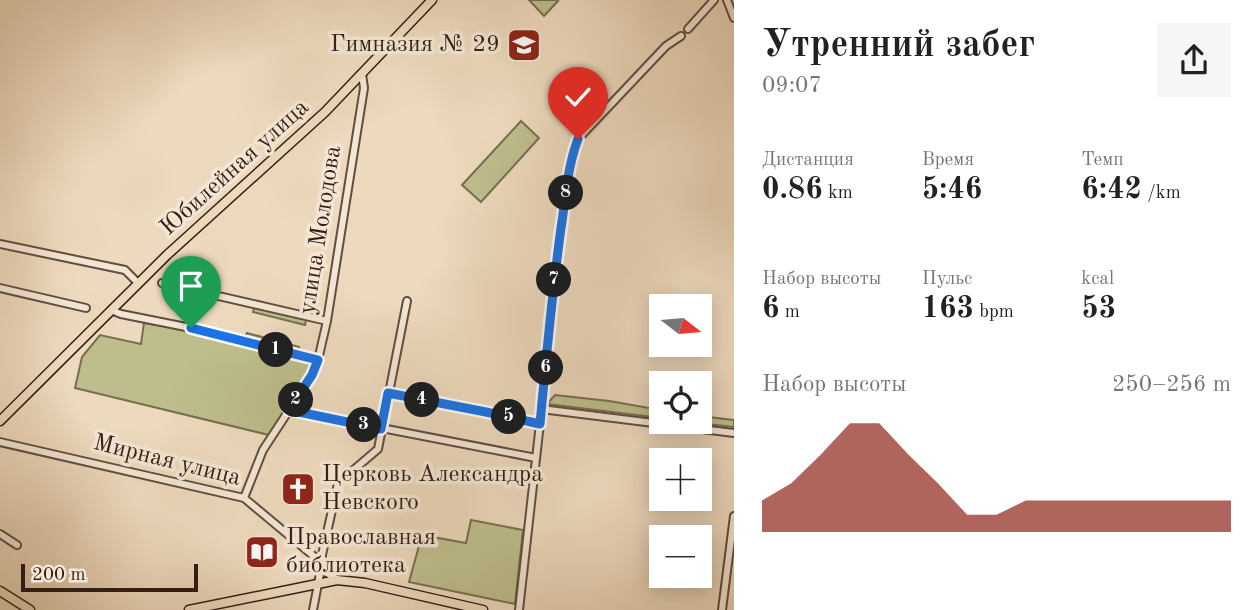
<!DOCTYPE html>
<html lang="ru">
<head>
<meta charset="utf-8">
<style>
	:root { --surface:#fff; --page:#f6f6f6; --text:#222; --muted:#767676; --accent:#8f2418 }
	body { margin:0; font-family:"Old Standard TT",serif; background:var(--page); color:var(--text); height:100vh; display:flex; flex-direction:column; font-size:26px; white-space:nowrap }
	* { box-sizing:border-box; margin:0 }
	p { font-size:23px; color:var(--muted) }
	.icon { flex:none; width:38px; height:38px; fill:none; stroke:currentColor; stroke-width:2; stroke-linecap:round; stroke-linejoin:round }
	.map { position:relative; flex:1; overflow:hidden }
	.details { display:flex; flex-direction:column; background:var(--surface); width:525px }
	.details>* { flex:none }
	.needle { width:46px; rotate:106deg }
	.controls { position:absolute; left:649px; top:294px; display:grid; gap:14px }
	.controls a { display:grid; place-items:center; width:63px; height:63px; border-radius:0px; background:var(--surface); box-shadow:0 4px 18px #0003; font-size:35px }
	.scale { position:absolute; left:21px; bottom:18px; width:177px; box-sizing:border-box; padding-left:7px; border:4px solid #331f14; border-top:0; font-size:19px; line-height:24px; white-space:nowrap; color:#331f14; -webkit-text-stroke:5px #f3e6d4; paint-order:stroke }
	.pin { position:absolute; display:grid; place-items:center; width:60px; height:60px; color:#fff; margin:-72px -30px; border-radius:50% 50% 50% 0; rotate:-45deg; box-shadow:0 0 7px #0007 }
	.pin .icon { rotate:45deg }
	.km { position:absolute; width:35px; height:35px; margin:-18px; border-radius:50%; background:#222; color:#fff; font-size:19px; line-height:35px; text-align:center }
	.round { display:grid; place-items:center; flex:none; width:74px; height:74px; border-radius:0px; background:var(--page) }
	.headline { display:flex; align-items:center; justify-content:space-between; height:119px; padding:0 28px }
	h1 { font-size:38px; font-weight:700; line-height:52px }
	.figures { display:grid; grid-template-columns:repeat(3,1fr); gap:10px; height:119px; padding:7px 28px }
	.figures div { display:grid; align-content:center }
	.figures b { font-size:30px; font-weight:700 }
	.figures small { font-size:19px; font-weight:400 }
	.figures p { font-size:19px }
	.chart { height:196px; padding:14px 28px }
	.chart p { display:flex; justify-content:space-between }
	.chart svg { width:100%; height:126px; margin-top:7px; fill:var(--accent); opacity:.7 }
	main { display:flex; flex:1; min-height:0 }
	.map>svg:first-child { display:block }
	.green { fill:#bebe8d; stroke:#786e50; stroke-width:2 }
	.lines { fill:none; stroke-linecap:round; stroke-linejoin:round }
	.minor-casing { stroke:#624e3e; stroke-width:10 }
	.major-casing { stroke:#331f14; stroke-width:11 }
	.minor { stroke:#f3e6d4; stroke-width:6 }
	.major { stroke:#edd9bd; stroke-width:8 }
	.route-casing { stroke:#fff; stroke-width:14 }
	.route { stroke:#1a73e8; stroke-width:9 }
	.labels { text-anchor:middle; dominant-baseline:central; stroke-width:7; stroke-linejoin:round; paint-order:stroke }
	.poi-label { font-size:24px; fill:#331f14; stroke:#f3e6d4; text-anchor:start }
	.street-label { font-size:24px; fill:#331f14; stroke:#f3e6d4 }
</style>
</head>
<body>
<main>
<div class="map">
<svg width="734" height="610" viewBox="0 0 734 610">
	<rect width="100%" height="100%" fill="#edd9bd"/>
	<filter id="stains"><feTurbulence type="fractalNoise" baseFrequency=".00286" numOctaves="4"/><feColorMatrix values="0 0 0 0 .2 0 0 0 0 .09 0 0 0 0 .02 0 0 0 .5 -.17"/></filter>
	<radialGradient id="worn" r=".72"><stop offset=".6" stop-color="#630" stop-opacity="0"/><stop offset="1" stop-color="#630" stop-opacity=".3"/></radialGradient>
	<path class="green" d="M 529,0 L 556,0 L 558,1 L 544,16 Z
		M 521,121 L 539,138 L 481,202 L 462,185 Z
		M 255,305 L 307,316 L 305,325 L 253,312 Z
		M 144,323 L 182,329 L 312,363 L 309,375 L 269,435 L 75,388 L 82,357 L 100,335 L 141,344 Z
		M 247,333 L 299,347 L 297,356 L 243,342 Z
		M 555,395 L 609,401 L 661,410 L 661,418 L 547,404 Z
		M 700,416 L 734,420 L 734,427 L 688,422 L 700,422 Z
		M 471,520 L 523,530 L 515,604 L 409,582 L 422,535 L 466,543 Z"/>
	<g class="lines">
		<g class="minor-casing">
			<path id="minor" d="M 727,0 L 734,18
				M 688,29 L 714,0
				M 0,244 L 125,270 L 138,283
				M 162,283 L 327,321
				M 0,288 L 86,308
				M 111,310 L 121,314 L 191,328 L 318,360
				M 388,393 L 540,424
				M 541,409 L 734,433
				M 289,410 L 536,458
				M 0,442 L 244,498 L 322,563 L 326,572 L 337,580
				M 244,498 L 263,450 L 312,375 L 318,360 L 327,321 L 364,88 L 362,74
				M 0,534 L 17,545
				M 313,610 L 322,563 L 322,555 L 339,479 L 343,479 L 378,449 L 407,301
				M 519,610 L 546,370 L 555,275 L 570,161 L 578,139 L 666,46 L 681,36
				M 722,610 L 734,516"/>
		</g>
		<g class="major-casing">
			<path id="major" d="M 0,421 L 167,255 L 325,112 L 432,0
				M 0,591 L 30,610
				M 189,610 L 337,580 L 365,583 L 483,610"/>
		</g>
		<use href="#minor" class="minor"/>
		<use href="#major" class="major"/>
	</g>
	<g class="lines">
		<g class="route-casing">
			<path id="route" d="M 191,328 L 318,360 L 312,375 L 289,410 L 381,429 L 388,393 L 486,412 L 540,424 C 546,359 552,293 561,228 C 566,197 567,168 578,139"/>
		</g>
		<use href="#route" class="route"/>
	</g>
	<defs>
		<g id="school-square" transform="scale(1.75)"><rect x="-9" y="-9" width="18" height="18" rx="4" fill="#8f2418" stroke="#f3e6d4"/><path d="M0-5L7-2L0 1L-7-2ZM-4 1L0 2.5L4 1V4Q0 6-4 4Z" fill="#fff"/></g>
		<g id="church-square" transform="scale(1.75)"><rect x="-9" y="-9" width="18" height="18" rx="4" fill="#8f2418" stroke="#f3e6d4"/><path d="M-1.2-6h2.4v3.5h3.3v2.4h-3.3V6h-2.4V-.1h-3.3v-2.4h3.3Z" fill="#fff"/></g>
		<g id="library-square" transform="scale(1.75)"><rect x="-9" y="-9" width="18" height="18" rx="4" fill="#8f2418" stroke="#f3e6d4"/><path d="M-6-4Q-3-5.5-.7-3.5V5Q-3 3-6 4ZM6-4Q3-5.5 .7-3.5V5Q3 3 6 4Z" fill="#fff"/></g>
	</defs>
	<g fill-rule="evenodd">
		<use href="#school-square" x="524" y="45"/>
		<use href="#church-square" x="298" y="489"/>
		<use href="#library-square" x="262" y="552"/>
	</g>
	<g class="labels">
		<g class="poi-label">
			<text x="500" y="45" text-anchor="end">Гимназия № 29</text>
			<text x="322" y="475">Церковь Александра<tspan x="322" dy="28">Невского</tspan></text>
			<text x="286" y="538">Православная<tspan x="286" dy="28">библиотека</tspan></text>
		</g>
		<g class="street-label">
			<text transform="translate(235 168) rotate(-42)">Юбилейная улица</text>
			<text transform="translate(321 230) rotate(-81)">улица Молодова</text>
			<text transform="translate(167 461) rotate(14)">Мирная улица</text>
		</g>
	</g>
	<rect width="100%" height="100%" filter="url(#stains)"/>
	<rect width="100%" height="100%" fill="url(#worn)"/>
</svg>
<div class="controls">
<a><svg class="needle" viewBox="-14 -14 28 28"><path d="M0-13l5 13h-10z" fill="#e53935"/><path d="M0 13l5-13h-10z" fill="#767676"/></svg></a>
<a><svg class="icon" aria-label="locate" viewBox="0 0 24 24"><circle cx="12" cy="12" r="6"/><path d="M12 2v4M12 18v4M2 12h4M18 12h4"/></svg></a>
<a>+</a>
<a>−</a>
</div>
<div class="scale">200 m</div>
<div class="pin" style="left:191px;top:328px;background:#1e9e55"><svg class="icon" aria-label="arrive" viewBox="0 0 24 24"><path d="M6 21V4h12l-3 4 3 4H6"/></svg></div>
<div class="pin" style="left:578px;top:139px;background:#d93025"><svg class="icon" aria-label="check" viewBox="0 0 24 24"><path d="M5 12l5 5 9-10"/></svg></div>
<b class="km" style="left:276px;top:350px">1</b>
<b class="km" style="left:296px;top:400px">2</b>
<b class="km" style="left:364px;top:425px">3</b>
<b class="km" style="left:422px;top:400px">4</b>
<b class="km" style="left:509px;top:417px">5</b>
<b class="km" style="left:546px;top:368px">6</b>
<b class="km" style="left:554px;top:280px">7</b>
<b class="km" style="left:566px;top:193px">8</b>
</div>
<section class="details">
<div class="headline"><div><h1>Утренний забег</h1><p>09:07</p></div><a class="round"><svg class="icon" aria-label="share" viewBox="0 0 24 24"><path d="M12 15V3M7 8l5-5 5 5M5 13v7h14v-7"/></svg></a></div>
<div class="figures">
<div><p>Дистанция</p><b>0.86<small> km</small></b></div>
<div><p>Время</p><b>5:46</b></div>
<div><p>Темп</p><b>6:42<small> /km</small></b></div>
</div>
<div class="figures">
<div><p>Набор высоты</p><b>6<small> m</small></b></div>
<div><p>Пульс</p><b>163<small> bpm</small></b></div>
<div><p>kcal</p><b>53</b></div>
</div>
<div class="chart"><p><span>Набор высоты</span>250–256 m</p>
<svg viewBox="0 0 160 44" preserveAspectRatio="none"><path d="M0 44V33L10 27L20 17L30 6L40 6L50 17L60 27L70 38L80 38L90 33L100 33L110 33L120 33L130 33L140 33L150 33L160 33V44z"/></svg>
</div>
</section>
</main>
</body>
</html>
